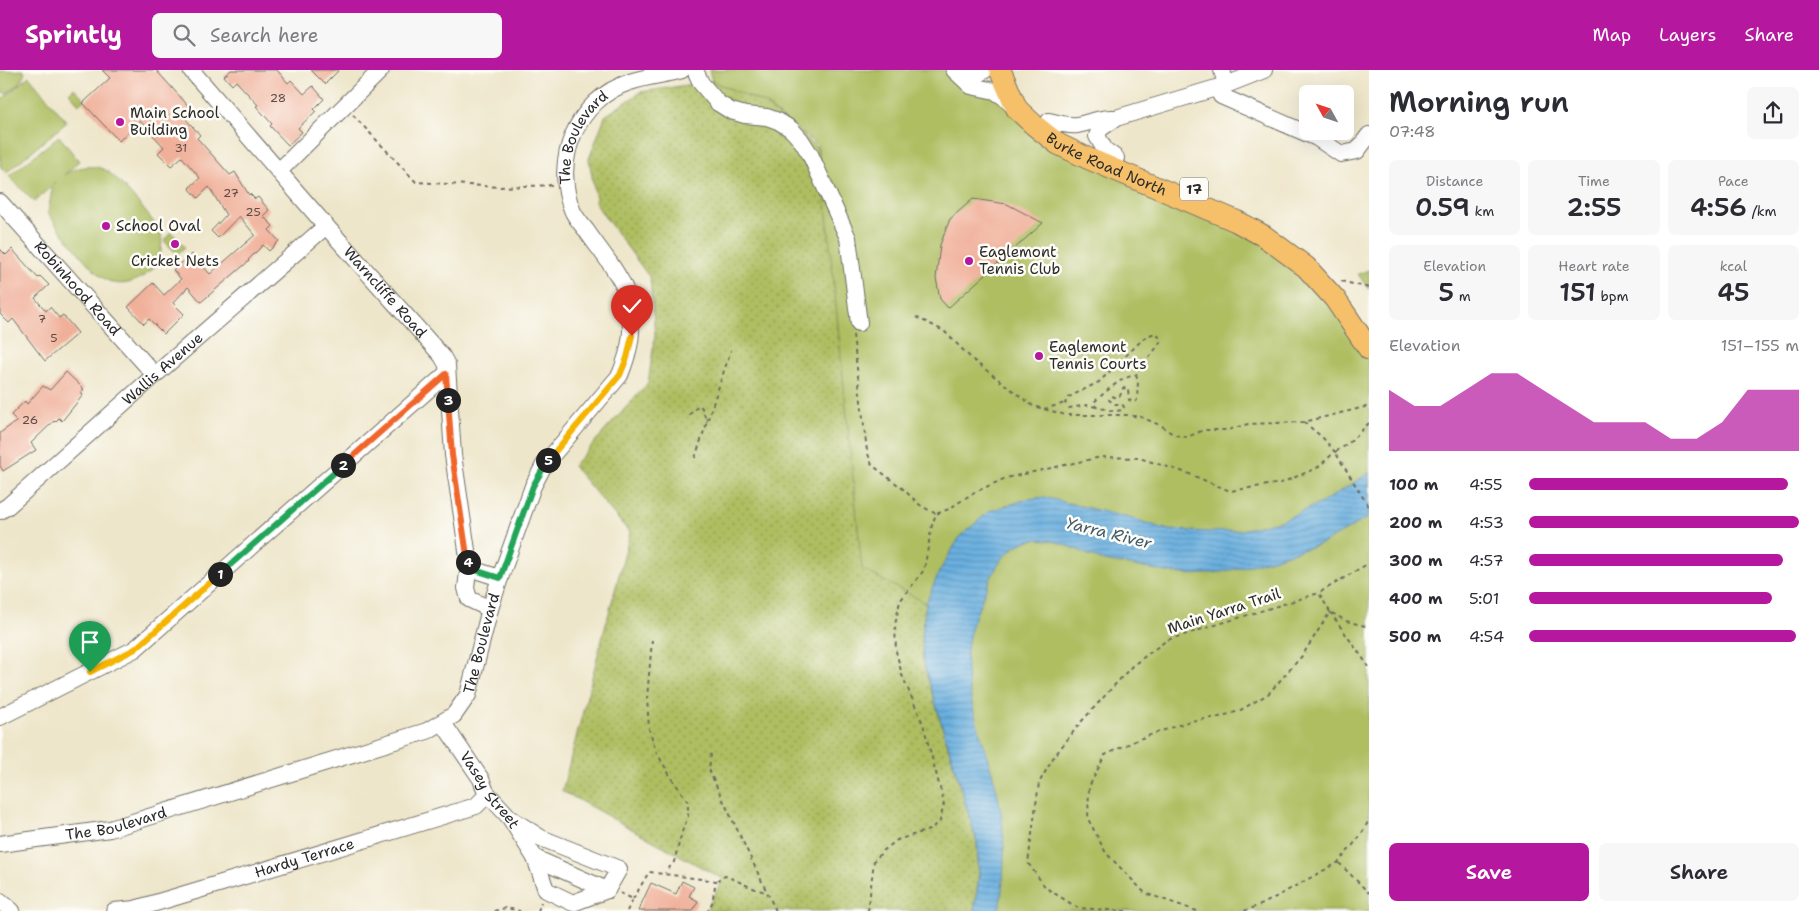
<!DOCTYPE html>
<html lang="en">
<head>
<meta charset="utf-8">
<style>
	:root { --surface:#fff; --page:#f7f7f7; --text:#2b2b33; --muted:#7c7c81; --accent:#b5179e }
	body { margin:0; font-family:"Shantell Sans",sans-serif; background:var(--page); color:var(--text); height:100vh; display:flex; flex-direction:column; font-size:19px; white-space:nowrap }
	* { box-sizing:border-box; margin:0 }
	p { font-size:16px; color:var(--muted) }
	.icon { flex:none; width:28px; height:28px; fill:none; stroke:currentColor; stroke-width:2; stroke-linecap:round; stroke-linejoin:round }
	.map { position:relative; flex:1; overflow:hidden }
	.drawer { display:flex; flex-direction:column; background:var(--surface); width:450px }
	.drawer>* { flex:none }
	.needle { width:32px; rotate:310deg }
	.fabs { position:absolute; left:1299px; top:15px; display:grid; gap:10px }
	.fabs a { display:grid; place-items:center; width:55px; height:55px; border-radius:8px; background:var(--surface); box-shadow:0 5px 20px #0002; font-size:25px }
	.pin { position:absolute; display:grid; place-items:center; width:42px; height:42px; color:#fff; margin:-51px -21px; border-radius:50% 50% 50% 0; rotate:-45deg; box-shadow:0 0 5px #0007 }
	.pin .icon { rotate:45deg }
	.km { position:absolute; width:25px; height:25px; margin:-12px; border-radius:50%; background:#222; color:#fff; font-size:14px; line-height:25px; text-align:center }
	.round { display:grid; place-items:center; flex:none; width:52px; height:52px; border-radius:8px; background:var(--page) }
	.summary { display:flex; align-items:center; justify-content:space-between; height:85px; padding:0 20px }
	h1 { font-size:28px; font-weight:600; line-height:38px }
	.figures { display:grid; grid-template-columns:repeat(3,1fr); gap:8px; height:85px; padding:5px 20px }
	.figures div { display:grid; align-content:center; border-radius:8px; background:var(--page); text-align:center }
	.figures b { font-size:25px; font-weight:600 }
	.figures small { font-size:14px; font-weight:400 }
	.figures p { font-size:14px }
	.chart { height:140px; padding:10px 20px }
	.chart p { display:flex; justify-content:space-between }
	.chart svg { width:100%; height:90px; margin-top:5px; fill:var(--accent); opacity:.7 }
	.button { display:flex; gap:10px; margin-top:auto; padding:10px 20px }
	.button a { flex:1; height:58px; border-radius:8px; background:var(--accent); color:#fff; font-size:20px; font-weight:600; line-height:58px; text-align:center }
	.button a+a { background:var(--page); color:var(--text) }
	ul { padding:0 20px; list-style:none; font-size:16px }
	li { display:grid; grid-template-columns:80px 60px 1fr; align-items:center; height:38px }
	li i { height:12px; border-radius:6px; background:var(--accent) }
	header { display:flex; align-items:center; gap:30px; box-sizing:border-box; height:70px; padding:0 25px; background:var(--accent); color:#fff }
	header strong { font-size:24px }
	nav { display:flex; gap:28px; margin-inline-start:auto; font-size:18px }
	.search { width:350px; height:45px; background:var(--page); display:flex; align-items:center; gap:12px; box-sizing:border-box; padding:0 18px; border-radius:8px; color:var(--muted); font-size:19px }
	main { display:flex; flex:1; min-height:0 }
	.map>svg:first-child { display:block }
	.grass { fill:url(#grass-dots); stroke:#6c7446 }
	.park { fill:#aebe61; stroke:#6c7446 }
	.water { fill:url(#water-rules); stroke:#4a6d85 }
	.building { fill:#f0af98 }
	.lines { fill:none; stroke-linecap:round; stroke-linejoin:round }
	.minor-casing { stroke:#6f6c63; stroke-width:18 }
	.major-casing { stroke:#6f6c63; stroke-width:23 }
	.path { stroke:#6f6c63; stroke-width:2; stroke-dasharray:4 4; stroke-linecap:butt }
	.minor { stroke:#fff; stroke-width:16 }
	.major { stroke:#f6c06b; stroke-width:21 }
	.split-1-casing { stroke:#fff; stroke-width:10 }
	.split-2-casing { stroke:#fff; stroke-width:10 }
	.split-3-casing { stroke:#fff; stroke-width:10 }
	.split-4-casing { stroke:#fff; stroke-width:10 }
	.split-5-casing { stroke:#fff; stroke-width:10 }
	.split-6-casing { stroke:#fff; stroke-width:10 }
	.split-1 { stroke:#f5b400; stroke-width:6 }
	.split-2 { stroke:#22a559; stroke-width:6 }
	.split-3 { stroke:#f0652b; stroke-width:6 }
	.split-4 { stroke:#f0652b; stroke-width:6 }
	.split-5 { stroke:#22a559; stroke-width:6 }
	.split-6 { stroke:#f5b400; stroke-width:6 }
	.poi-dot { fill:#b5179e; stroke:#fdfcf7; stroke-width:2 }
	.labels { text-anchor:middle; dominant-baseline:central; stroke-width:5; stroke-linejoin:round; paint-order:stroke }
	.number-label { font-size:12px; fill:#5c4c46 }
	.shield { fill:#fdfcf7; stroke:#6a6a68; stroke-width:1 }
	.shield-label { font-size:14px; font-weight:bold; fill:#2b2b2b }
	.poi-label { font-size:15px; fill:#2b2b2b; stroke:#fdfcf7; text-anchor:start }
	.street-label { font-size:15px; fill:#2b2b2b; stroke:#fdfcf7 }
	.water-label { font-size:16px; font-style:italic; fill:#41596a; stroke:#fdfcf7 }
</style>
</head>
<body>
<header>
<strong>Sprintly</strong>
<div class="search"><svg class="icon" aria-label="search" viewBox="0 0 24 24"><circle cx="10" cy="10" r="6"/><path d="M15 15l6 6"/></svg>Search here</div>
<nav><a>Map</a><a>Layers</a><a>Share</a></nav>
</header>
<main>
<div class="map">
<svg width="1369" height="841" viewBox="0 0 1369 841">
	<defs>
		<pattern id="grass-dots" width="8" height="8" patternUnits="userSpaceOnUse" patternTransform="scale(1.25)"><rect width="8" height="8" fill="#aebe61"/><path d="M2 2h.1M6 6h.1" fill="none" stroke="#8e9b50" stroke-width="1.8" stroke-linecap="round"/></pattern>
		<pattern id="water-rules" width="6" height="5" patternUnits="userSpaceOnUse" patternTransform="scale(1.25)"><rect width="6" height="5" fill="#69afdf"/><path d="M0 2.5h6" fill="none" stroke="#578fb5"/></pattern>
	</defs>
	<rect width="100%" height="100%" fill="#fdfcf7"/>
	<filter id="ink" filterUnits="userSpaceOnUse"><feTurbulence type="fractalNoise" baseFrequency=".02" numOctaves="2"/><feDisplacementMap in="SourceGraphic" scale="10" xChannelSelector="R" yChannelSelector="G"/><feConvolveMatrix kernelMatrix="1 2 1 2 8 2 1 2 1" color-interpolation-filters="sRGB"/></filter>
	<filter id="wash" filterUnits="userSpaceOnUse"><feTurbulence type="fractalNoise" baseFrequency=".0096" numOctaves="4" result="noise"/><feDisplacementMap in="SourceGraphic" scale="20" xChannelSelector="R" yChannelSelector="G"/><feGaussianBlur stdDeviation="1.12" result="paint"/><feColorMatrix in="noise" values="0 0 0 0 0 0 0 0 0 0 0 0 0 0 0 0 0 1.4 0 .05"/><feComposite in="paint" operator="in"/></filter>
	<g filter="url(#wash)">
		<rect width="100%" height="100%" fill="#eee6ca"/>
		<path class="grass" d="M 712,11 L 764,33 L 817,78 L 824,115 L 926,533 L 922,564 L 923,592 L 977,772 L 979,806 L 974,841 L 706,841 L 723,809 L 562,721 L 630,463 L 573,396 L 648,313 L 655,265 L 650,208 L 597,136 L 589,89 L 605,46 L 641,22 Z"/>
		<path class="park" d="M 23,0 L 25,3 L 19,14 L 6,24 L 2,21 L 0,23 L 0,1 Z
			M 709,0 L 945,0 L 971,21 L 1015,33 L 1067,80 L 1252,160 L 1314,206 L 1369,275 L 1369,841 L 974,841 L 979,806 L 977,772 L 923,592 L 922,564 L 926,533 L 862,499 L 824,115 L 817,75 L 764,33 L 712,11 Z
			M 29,6 L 67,52 L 6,103 L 0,96 L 0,31 Z
			M 74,18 L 85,29 L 79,34 L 69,23 Z
			M 59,66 L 79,91 L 64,105 C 75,97 93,93 107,101 C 117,107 157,153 161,164 C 162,168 162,175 161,179 C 161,192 154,199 144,206 C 112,226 97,204 78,182 C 67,168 58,158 48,143 L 52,119 L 56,112 L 34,132 L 9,106 Z
			M 171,162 L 185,177 L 177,184 L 164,171 Z
			M 1369,200 L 1369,220 L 1358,204 Z"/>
		<path class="water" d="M 1369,403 L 1369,447 C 1354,456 1338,465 1323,473 C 1314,477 1303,479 1294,482 C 1266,491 1235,501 1206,504 C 1179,507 1149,498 1123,494 C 1118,493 1113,493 1108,492 C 1076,483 1041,453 1010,481 C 996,493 990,510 983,526 C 977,543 968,562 967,581 C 964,629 986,675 997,721 C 1006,761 1006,801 999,841 L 974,841 L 979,806 L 977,772 L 923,592 L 922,564 L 926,533 L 939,502 L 959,468 L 989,441 L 1028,429 L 1044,427 L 1133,449 L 1169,460 L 1211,462 L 1241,460 L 1283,450 L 1323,432 Z"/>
		<g id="blocks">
			<path class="building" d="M 102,0 L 156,0 L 192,40 L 184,47 L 200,65 L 197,68 L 230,105 L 235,102 L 249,125 L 250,124 L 255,129 L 258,127 L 269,140 L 263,146 L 273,156 L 269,160 L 279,171 L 269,181 L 263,175 L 248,190 L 249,191 L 201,232 L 188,217 L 173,233 L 184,244 L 164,264 L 149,249 L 144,254 L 128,237 L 153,213 L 164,225 L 181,209 L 173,200 L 192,184 L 210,204 L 255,165 L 239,146 L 218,168 L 211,161 L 226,145 L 209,117 L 198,128 L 189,118 L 200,108 L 182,87 L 171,96 L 158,83 L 164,77 L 140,51 L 119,71 L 83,33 L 110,8 Z
				M 231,0 L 277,0 L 288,13 L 291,10 L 304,24 L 313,16 L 324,29 L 314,39 L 316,41 L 298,58 L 302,62 L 288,75 L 270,56 L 272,54 L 256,36 L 258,35 L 236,11 L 232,15 L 224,6 Z
				M 311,0 L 339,0 L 325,14 Z
				M 973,129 L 1007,134 L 1043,153 L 948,238 L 940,229 L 936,208 L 940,175 L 950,149 Z
				M 0,179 L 6,185 L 12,179 L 38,208 L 40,206 L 49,215 L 35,228 L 46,241 L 50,237 L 59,248 L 63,245 L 78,263 L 45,291 L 13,249 L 9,253 L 0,244 Z
				M 66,302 L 84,319 L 81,323 L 83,325 L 62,351 L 59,348 L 55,352 L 54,351 L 31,373 L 36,380 L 3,401 L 0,396 L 0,363 L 17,351 L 11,345 L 25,331 L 27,334 L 43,316 L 50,320 Z
				M 682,811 L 694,817 L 689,826 L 698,831 L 693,841 L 638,841 L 651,813 L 676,824 Z"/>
		</g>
	</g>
	<g filter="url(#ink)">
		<use href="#blocks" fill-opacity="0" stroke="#6f6c63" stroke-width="1"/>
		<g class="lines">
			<g class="minor-casing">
				<g id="minor">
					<path id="s1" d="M 191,0 L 326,156 L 442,286 L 447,295 L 453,385 L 469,494 L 466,518 L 469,529 L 490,539"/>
					<path d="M 695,0 L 701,13 L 718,33 L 731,41 L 745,45 L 767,47 L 778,51 L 791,59 L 801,70 L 810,84 L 848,168 L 859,253"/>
					<path d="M 954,0 L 971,16 L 995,21 L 1004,27 L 1013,36"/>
					<path d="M 958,0 C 968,4 976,7 985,0"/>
					<path d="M 1222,0 L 1226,15"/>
					<path d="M 1218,18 L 1221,26 L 1317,68 L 1341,84 L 1357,81 L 1369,65"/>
					<path d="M 1049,51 C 1058,53 1067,56 1077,55 C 1090,53 1100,47 1114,48"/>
					<path d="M 1116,88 L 1105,80 L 1097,66 L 1100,59 L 1116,48 L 1226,15 L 1264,0"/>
					<path d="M 279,101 L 381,0"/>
					<path id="s2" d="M 0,132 L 155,305"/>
					<path id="s3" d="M 0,441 L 8,436 L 155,305 L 326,156"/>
					<path d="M 469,494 L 478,501 L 500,508"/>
					<path d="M 0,647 L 135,579 L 446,304"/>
					<path id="s4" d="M 443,653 L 481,709 L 486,722 L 510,748 L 535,788 L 546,820 L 573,833 L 607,820 L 619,799 L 541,768 L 510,748"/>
					<path id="s5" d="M 0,774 L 110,759 L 427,661 L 454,645 L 468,625 L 490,539 L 500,508 L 533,416 L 544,395 L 620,305 C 631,278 634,260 628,231 C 627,227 626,221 624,217 C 615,197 598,178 586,160 C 581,154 576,148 573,142 C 551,91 577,29 630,12 C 646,6 665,5 682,0"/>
					<path d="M 535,788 L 607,820"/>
					<path d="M 0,831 L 12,841"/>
					<path id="s6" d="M 114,841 L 135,839 L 182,825 L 476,736 L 484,728 L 486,722"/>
				</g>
			</g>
			<g class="major-casing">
				<g id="major">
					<path id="s7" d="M 1000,0 L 1017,39 L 1034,55 L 1058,74 L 1087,88 L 1236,151 L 1264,166 L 1306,197 L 1335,229 L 1369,279"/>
				</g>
			</g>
			<path class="path" d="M 353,45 L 416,112 L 500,117 L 554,115
				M 1341,211 L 1369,218
				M 916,247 L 944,261 L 973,290 L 1033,336 L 1066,345 L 1127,345 L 1141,347 L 1162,356 L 1174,365 L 1187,367 L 1204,360 L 1228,360 L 1248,354 L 1304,352 L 1369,336
				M 853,265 L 867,381 L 872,395 L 902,418 L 920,435 L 936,444
				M 1136,305 L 1138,312 L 1137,330 L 1135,332 L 1129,330 L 1128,319 L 1123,318 L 1120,326 L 1117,328 L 1112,326 L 1109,330 L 1115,334 L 1122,334 L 1124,337 L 1123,340 L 1114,341 L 1096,337 L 1094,332 C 1106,322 1120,307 1136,305 Z
				M 1096,337 L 1087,335 L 1069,338 L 1065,333 L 1069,327 L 1099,312 L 1144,268 L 1152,264 L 1157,264 L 1161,270 C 1155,283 1143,291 1136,305
				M 1044,339 L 1065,333
				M 689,345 L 699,335 L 702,338 L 707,352
				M 1369,353 L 1348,374 L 1335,382 L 1369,437
				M 695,388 L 731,280
				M 1330,542 L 1369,597
				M 1332,543 L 1346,551 L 1369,557
				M 652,570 L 647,628 L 649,659 L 657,683 L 669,704 L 688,732 L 688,746 L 682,762 L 674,792 L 665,803
				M 711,684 L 709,699 L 713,709 L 776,841
				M 1339,793 L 1369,823
				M 716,811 L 725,806 C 740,811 751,819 766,822
				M 620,823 L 633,829 L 627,841
				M 633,829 L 649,802 L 716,811 L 712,833 L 708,841
				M 494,841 L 506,838 L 520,841
				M 538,841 L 541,832
				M 868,841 L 874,791 L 883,781 L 897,770 L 929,760 L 940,751 L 944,733 L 923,654 L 902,605 L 896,581 L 895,555 L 900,531 L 924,500 L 932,455 L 936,444 L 949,439 L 973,423 L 1006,408 L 1101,387 L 1139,388 L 1187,403 L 1230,421 L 1281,413 L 1317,398 L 1335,382 L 1323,368 L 1304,352
				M 1126,841 L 1078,838 L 1046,818 L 1028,793 L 1039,713 L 1053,688 L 1081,652 L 1132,596 L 1167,570 L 1319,523 L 1369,493
				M 1197,841 L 1145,823 L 1106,783 L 1088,749 L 1089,717 L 1105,685 L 1139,669 L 1190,651 L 1219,647 L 1239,641 L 1268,624 L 1302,586 L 1330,542 L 1319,523
				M 1244,841 L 1263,834 L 1339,792 L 1361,765 L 1369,750"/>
			<use href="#minor" class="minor"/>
			<use href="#major" class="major"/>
		</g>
	</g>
	<g class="lines" filter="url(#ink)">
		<g class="split-1-casing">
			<path id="split-1" d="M 90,602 L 135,579 L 220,504"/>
		</g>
		<g class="split-2-casing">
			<path id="split-2" d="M 220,504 L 343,395"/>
		</g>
		<g class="split-3-casing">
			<path id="split-3" d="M 343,395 L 446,304 L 448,330"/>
		</g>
		<g class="split-4-casing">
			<path id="split-4" d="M 448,330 L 452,385 L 468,492"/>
		</g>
		<g class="split-5-casing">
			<path id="split-5" d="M 468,492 L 478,501 L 500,508 L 533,416 L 548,390"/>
		</g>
		<g class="split-6-casing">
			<path id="split-6" d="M 548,390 L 620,305 L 627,288 L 632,266"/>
		</g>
		<use href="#split-1" class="split-1"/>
		<use href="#split-2" class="split-2"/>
		<use href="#split-3" class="split-3"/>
		<use href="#split-4" class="split-4"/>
		<use href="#split-5" class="split-5"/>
		<use href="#split-6" class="split-6"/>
	</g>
	<g class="poi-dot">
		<circle cx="120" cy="52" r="5"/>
		<circle cx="106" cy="156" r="5"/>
		<circle cx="175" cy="174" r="5"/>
		<circle cx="969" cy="191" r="5"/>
		<circle cx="1039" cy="286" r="5"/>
	</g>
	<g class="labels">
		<g class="number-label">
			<text x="278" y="28">28</text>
			<text x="181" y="78">31</text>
			<text x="231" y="123">27</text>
			<text x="253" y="142">25</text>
			<text x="42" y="249">7</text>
			<text x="54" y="268">5</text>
			<text x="30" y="350">26</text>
		</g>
		<rect class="shield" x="1180" y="107.5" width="28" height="23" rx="4"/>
		<g class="shield-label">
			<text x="1194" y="119">17</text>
		</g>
		<g class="poi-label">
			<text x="130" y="43">Main School<tspan x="130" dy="17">Building</tspan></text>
			<text x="116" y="156">School Oval</text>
			<text x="979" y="182">Eaglemont<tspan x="979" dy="17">Tennis Club</tspan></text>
			<text x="175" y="191" text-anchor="middle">Cricket Nets</text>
			<text x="1049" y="277">Eaglemont<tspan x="1049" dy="17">Tennis Courts</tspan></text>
		</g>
		<g class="street-label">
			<text stroke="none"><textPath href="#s5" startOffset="1121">The Boulevard</textPath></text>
			<text stroke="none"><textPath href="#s7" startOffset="149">Burke Road North</textPath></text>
			<text stroke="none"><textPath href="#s2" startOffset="116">Robinhood Road</textPath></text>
			<text stroke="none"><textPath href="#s1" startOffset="295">Warncliffe Road</textPath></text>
			<text stroke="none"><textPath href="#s3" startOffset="216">Wallis Avenue</textPath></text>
			<text transform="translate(1224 541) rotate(-18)">Main Yarra Trail</text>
			<text stroke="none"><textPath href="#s5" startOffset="552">The Boulevard</textPath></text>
			<text stroke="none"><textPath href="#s4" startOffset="82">Vasey Street</textPath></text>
			<text stroke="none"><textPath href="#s5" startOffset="118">The Boulevard</textPath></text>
			<text stroke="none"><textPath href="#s6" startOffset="198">Hardy Terrace</textPath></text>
		</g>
		<g class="water-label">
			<text transform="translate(1109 463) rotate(14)">Yarra River</text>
		</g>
	</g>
</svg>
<div class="fabs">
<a><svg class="needle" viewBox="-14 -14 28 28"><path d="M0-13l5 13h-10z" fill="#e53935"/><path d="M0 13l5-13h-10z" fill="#7c7c81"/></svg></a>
</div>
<div class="pin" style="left:90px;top:602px;background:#1e9e55"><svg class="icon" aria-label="arrive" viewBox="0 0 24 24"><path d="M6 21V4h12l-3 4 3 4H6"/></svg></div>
<div class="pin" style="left:632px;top:266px;background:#d93025"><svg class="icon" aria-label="check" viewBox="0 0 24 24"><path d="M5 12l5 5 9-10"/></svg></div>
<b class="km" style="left:220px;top:504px">1</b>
<b class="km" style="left:343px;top:395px">2</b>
<b class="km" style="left:448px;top:330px">3</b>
<b class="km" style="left:468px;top:492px">4</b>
<b class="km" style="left:548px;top:390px">5</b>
</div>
<section class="drawer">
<div class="summary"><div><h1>Morning run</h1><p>07:48</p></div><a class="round"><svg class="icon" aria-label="share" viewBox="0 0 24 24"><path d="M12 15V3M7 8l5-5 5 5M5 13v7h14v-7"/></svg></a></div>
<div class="figures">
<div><p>Distance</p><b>0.59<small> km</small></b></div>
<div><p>Time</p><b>2:55</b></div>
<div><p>Pace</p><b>4:56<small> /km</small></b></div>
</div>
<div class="figures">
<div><p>Elevation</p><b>5<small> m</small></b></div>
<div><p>Heart rate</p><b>151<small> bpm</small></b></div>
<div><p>kcal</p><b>45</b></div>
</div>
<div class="chart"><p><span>Elevation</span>151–155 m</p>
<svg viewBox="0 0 160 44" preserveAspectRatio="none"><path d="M0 44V14L10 22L20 22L30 14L40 6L50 6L60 14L70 22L80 30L90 30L100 30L110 38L120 38L130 30L140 14L150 14L160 14V44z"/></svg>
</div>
<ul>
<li><b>100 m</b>4:55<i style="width:96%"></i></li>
<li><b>200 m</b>4:53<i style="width:100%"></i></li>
<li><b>300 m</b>4:57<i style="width:94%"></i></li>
<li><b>400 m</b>5:01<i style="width:90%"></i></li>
<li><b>500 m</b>4:54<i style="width:99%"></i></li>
</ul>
<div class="button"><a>Save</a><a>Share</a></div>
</section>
</main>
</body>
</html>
